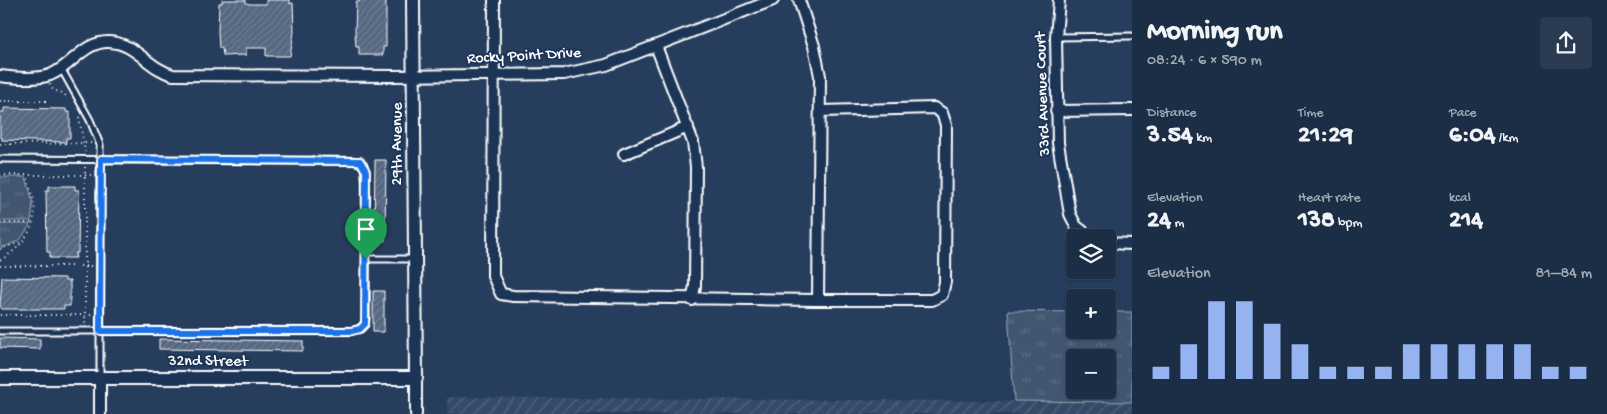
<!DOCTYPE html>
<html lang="en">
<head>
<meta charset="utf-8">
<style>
	:root { --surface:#1c2e46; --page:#293a51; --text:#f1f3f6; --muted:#a0a8b3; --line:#3a4a5f; --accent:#95b2f1 }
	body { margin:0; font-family:"Gochi Hand",sans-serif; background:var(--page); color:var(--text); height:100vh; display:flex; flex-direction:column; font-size:19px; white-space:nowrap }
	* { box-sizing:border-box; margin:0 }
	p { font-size:16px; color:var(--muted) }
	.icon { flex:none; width:28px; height:28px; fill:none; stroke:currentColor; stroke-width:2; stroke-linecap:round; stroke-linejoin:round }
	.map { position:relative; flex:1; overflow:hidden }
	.details { display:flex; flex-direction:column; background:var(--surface); width:475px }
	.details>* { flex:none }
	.tools { position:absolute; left:1066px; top:229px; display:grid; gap:10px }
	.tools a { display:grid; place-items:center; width:50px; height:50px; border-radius:5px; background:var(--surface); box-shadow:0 1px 4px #0004,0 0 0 1px var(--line); font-size:25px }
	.pin { position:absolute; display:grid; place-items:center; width:42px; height:42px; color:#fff; margin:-51px -21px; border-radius:50% 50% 50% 0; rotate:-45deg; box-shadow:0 0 5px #0007 }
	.pin .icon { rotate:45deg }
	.round { display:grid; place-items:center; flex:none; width:52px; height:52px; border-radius:5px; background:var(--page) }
	.headline { display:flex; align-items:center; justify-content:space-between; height:85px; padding:0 15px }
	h1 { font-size:28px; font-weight:700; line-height:38px }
	.figures { display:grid; grid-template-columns:repeat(3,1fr); gap:8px; height:85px; padding:5px 15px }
	.figures div { display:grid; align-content:center }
	.figures b { font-size:25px; font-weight:700 }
	.figures small { font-size:14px; font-weight:400 }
	.figures p { font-size:14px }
	.chart { height:140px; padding:10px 15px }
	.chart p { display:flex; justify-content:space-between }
	.chart svg { width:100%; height:90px; margin-top:5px; stroke:var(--accent); stroke-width:6 }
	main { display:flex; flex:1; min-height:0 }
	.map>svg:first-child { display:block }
	.industrial { fill:url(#industrial-furrows) }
	.grass { fill:url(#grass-tufts); stroke:#a0aab8; fill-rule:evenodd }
	.building { fill:url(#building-hatch); stroke:#fff }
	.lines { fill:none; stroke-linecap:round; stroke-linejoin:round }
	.service-casing { stroke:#fff; stroke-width:9 }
	.minor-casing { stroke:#fff; stroke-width:14 }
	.tertiary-casing { stroke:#fff; stroke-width:16 }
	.path { stroke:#fff; stroke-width:2; stroke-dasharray:1 4; stroke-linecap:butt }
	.service { stroke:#1d3557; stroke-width:5 }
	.minor { stroke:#1d3557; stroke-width:10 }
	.tertiary { stroke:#1d3557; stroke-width:12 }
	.route-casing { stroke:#fff; stroke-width:10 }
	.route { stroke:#1a73e8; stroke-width:6 }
	.labels { text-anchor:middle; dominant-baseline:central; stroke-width:4; stroke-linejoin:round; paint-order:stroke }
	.street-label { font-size:16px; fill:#fff; stroke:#1d3557 }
</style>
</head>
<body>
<main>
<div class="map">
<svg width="1132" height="414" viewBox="0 0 1132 414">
	<defs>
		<pattern id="industrial-furrows" width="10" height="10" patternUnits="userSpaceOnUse" patternTransform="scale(1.25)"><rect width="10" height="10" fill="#344a68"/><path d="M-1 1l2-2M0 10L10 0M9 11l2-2" fill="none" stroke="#52657f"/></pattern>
		<pattern id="grass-tufts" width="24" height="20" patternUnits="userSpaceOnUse" patternTransform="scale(1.25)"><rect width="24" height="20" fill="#425672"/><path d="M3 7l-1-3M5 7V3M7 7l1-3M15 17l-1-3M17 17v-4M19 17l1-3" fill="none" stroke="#5e6f87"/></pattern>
		<pattern id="building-hatch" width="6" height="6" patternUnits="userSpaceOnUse" patternTransform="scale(1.25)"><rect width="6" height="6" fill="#556781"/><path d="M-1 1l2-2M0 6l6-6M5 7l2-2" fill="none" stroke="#6e7e94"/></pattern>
	</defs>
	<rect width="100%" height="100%" fill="#263d5e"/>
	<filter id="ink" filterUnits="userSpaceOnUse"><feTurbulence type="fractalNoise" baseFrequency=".02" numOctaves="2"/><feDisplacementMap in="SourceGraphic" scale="10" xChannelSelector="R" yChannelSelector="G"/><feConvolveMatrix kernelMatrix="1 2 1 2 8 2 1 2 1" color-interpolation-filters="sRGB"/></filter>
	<g filter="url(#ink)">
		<path class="industrial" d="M 447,397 L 1132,402 L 1132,414 L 447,414 Z"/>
		<path class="grass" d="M 0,177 L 26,177 L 33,203 L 31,221 L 0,221 Z
			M 0,224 L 29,224 L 30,225 L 20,240 L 2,248 L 0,245 Z
			M 1008,311 L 1075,312 L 1075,330 L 1108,330 L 1108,312 L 1132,312 L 1132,402 L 1014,401 ZM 1075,358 L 1108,358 L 1108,390 L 1075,390 Z"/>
		<path class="building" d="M 222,0 L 246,0 L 246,3 L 250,4 L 266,4 L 266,0 L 290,0 L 290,4 L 293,3 L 294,32 L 290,56 L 266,56 L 266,48 L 246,48 L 246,55 L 223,56 L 222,48 L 219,48 L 218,32 L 219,3 L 222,3 Z
			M 359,0 L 383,0 L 383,2 L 386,2 L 386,47 L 383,47 L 383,55 L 359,55 L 359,47 L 356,47 L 355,31 L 356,2 L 359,2 Z
			M 4,108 L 66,109 L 66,112 L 70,112 L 70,138 L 66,138 L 66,142 L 2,140 L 2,137 L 0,137 L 0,112 L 4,112 Z
			M 375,160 L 386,160 L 385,241 L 374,241 Z
			M 49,186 L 75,186 L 75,190 L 79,190 L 78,253 L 75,253 L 76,258 L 50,258 L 50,252 L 47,252 L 46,190 L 49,190 Z
			M 2,277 L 65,278 L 65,281 L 70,281 L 70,306 L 64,306 L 64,309 L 2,309 L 0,306 Z
			M 373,291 L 384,291 L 384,332 L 373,332 Z
			M 0,338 L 40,339 L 40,349 L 0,348 Z
			M 159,339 L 303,341 L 303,351 L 159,349 Z"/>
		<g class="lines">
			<g class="service-casing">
				<path id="service" d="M 1056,37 L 1132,36
					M 61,68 L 90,120 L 100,145 L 100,378
					M 0,159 L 354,161 L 364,165 L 366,186 L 366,318 C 365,327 359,329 351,331 L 0,331
					M 366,259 L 413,259"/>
			</g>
			<g class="minor-casing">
				<path id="minor" d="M 494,0 L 493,276 L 501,294 L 513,296 L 818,300 L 820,76 L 814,46 L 799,0
					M 1059,0 L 1056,37 L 1058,143 L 1070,214 L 1076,226 L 1092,238
					M 656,46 L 693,142 L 696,167 L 695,286 L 692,300
					M 0,76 C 15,78 35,80 50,75 C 71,67 84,41 109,42 C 136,43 147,68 173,75 L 395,76 L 564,74 L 606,65 L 773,0
					M 1056,111 L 1132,110
					M 624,154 L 688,127
					M 1108,243 L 1132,244
					M 818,300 L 932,300 L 942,295 L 945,282 L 946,125 L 942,113 L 934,108 L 821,111
					M 100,378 L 100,414
					M 416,378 L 416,414"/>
			</g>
			<g class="tertiary-casing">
				<path id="tertiary" d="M 0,378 L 416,378 L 413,0"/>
			</g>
			<path class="path" d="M 50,84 L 53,90 L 63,93 L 68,98
				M 0,101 L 46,101
				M 79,117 L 85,152
				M 0,144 L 92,143
				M 0,175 L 93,175
				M 0,223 L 33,223
				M 0,249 L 21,242
				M 0,260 C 21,249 38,227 34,202 C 33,192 28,185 28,175
				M 0,266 L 93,266
				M 0,315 L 93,315
				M 85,323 L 85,166"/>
			<use href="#service" class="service"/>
			<use href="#minor" class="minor"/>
			<use href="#tertiary" class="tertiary"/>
		</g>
	</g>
	<g class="lines" filter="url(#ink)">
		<g class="route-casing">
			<path id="route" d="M 101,159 L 360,161 L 366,171 L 365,324 L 360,329 L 352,331 L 100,331 Z"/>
		</g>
		<use href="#route" class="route"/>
	</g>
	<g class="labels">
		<g class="street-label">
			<text transform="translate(524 57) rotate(-3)">Rocky Point Drive</text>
			<text transform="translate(1044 94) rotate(-92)">33rd Avenue Court</text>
			<text transform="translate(398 144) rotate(-90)">29th Avenue</text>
			<text x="208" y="362">32nd Street</text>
		</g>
	</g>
</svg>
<div class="tools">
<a><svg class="icon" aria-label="layers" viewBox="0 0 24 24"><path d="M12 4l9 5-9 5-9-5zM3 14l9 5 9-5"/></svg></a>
<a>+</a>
<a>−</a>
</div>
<div class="pin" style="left:366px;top:259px;background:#1e9e55"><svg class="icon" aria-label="arrive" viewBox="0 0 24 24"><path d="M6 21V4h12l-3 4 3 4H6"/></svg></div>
</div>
<section class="details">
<div class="headline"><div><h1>Morning run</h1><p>08:24 · 6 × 590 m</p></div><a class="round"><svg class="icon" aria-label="share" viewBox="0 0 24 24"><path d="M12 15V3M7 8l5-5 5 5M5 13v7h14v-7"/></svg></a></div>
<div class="figures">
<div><p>Distance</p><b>3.54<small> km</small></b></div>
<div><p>Time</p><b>21:29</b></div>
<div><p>Pace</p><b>6:04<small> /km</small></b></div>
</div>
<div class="figures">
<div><p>Elevation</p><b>24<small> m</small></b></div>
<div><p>Heart rate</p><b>138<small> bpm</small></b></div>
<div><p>kcal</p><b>214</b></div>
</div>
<div class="chart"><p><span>Elevation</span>81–84 m</p>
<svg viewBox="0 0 160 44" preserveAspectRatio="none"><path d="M5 44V38M15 44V27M25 44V6M35 44V6M45 44V17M55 44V27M65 44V38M75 44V38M85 44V38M95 44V27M105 44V27M115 44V27M125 44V27M135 44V27M145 44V38M155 44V38"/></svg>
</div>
</section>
</main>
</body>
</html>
